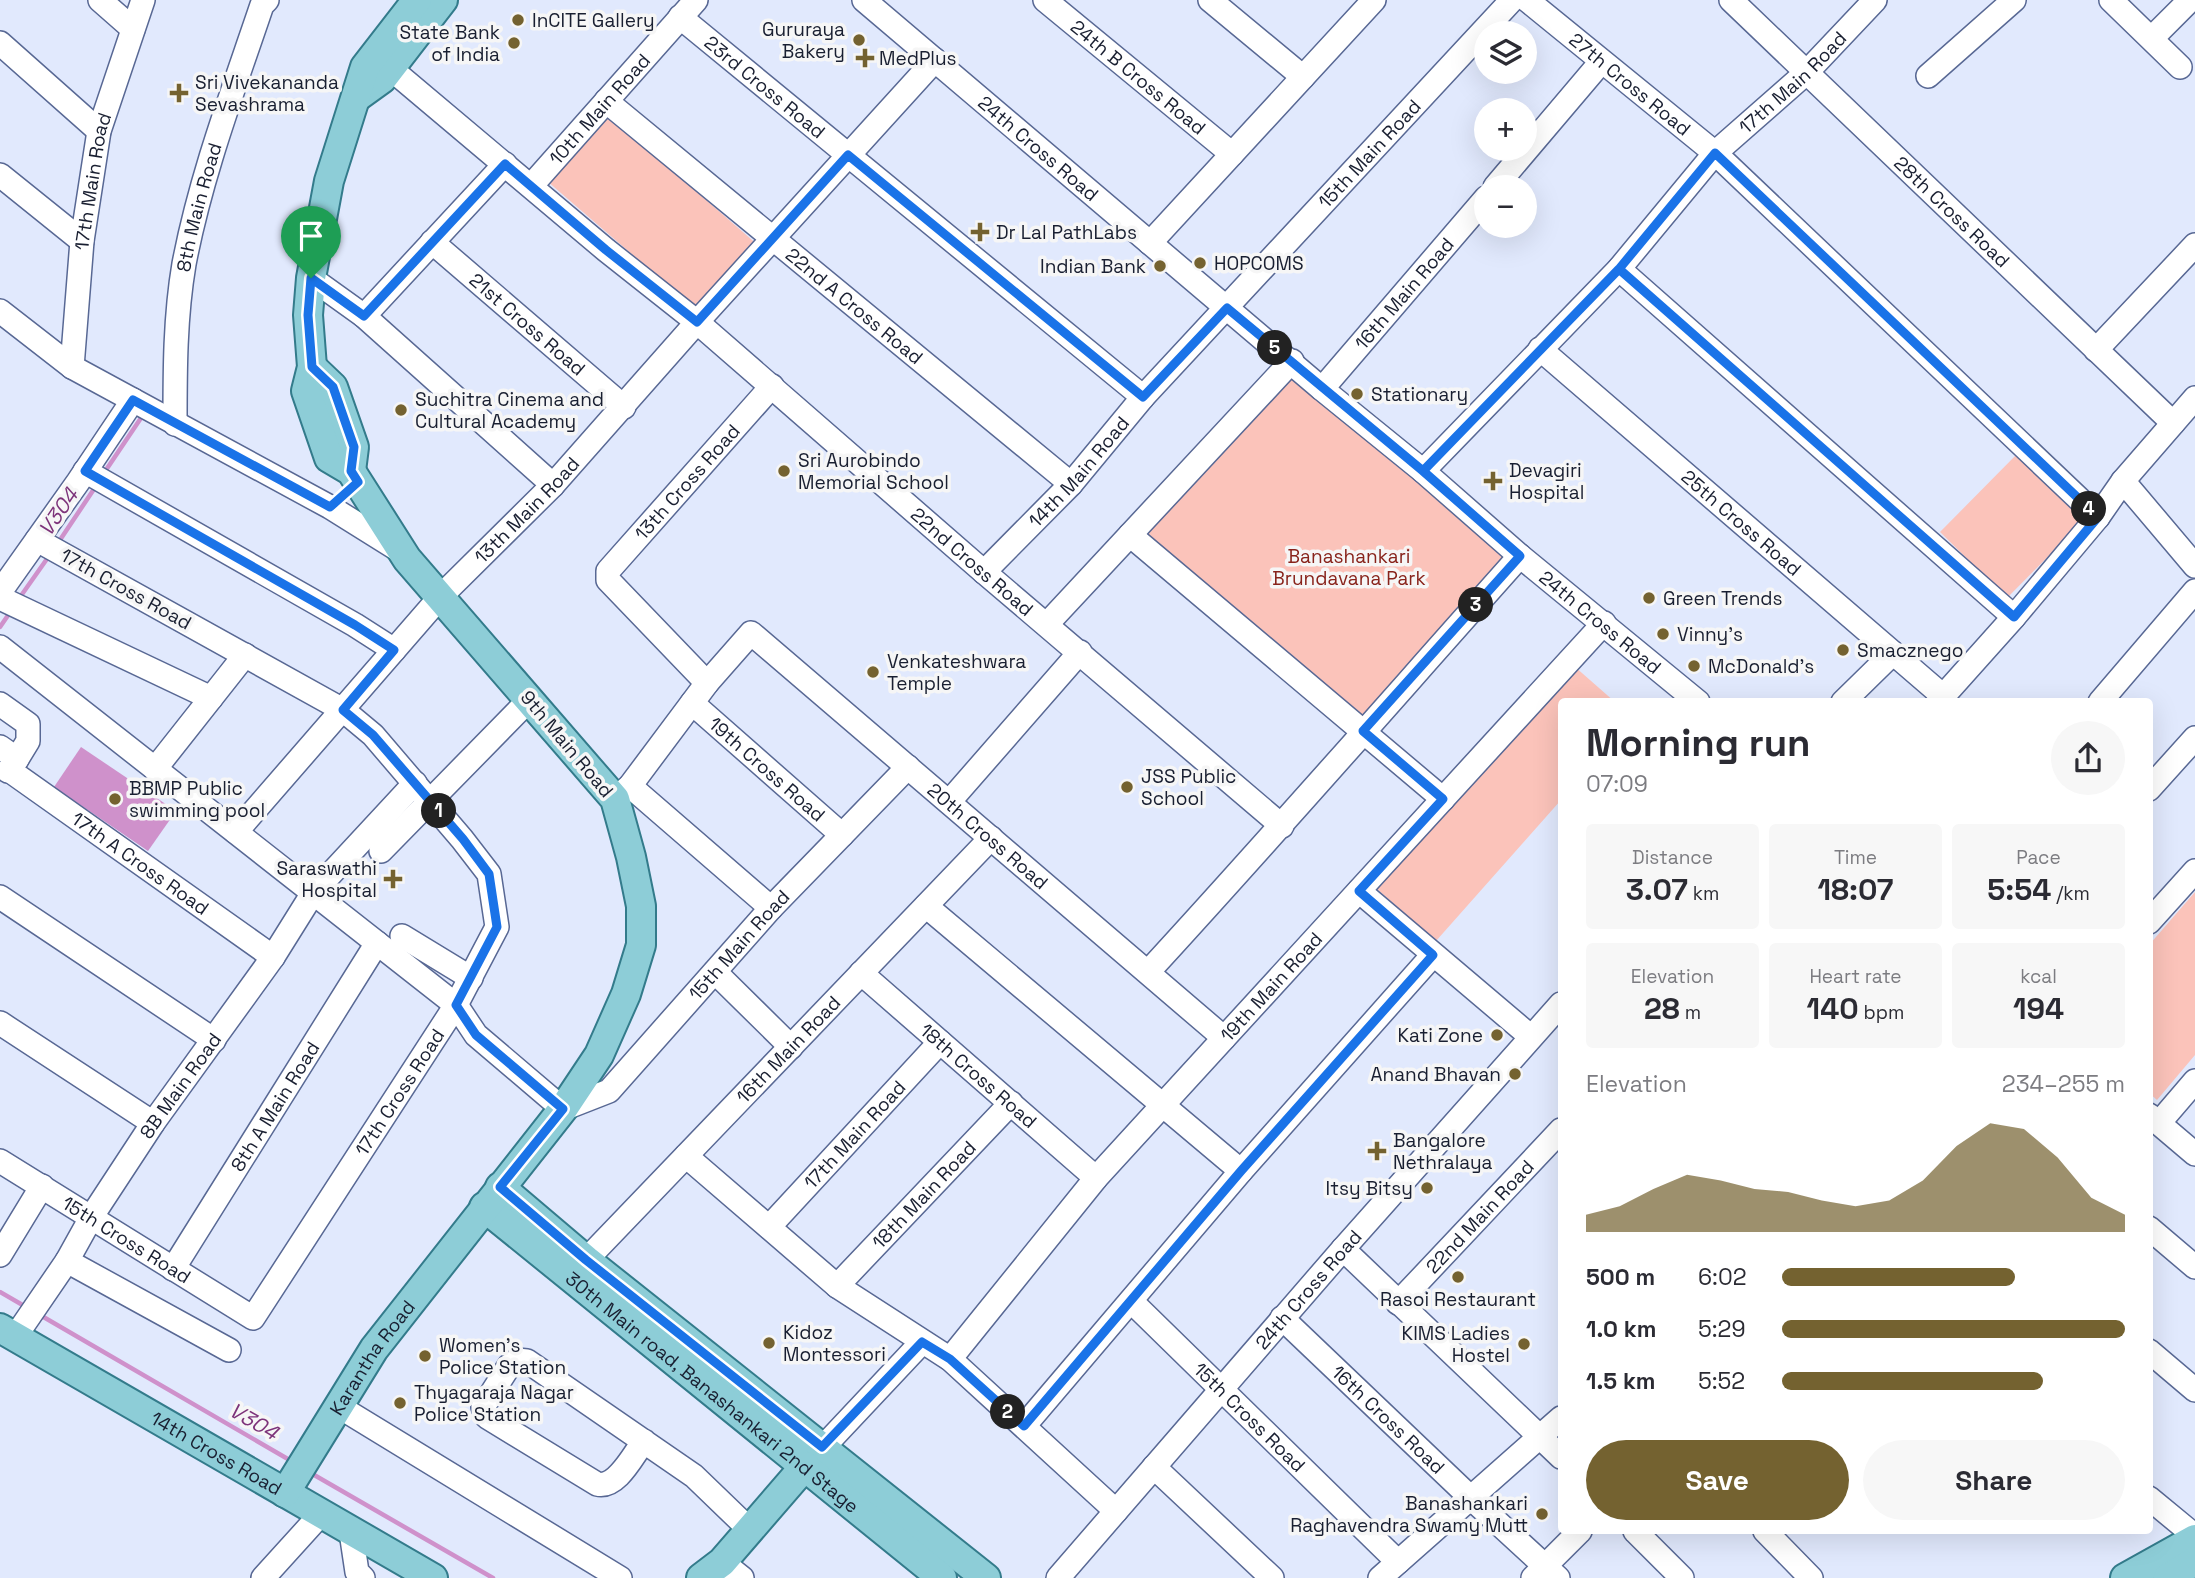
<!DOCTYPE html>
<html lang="en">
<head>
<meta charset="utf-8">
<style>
	:root { --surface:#fff; --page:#f7f7f7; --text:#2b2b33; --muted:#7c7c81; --accent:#746230 }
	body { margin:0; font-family:"Space Grotesk",sans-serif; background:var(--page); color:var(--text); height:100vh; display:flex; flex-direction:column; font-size:26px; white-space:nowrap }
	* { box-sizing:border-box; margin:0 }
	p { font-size:23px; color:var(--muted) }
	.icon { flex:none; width:38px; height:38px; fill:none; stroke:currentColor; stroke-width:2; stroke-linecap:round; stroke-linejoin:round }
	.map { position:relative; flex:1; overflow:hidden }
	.panel { position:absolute; left:1558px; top:698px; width:595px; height:836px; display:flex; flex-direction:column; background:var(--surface); border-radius:7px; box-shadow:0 7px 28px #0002 }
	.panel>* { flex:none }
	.fabs { position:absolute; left:1474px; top:21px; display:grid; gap:14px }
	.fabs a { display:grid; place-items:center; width:63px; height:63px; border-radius:50%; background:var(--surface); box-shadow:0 7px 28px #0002; font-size:35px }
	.pin { position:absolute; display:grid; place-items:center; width:60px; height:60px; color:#fff; margin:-72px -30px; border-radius:50% 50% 50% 0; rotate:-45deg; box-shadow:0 0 7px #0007 }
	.pin .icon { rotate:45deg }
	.km { position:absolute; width:35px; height:35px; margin:-18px; border-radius:50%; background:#222; color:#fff; font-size:19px; line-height:35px; text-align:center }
	.round { display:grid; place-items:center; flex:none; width:74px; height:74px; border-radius:37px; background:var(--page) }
	.head { display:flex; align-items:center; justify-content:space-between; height:119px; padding:0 28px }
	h1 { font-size:38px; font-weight:700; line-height:52px }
	.metrics { display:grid; grid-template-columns:repeat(3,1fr); gap:10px; height:119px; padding:7px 28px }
	.metrics div { display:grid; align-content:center; border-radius:7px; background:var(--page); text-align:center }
	.metrics b { font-size:30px; font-weight:700 }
	.metrics small { font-size:19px; font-weight:400 }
	.metrics p { font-size:19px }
	.chart { height:196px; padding:14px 28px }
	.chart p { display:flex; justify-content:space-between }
	.chart svg { width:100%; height:126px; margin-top:7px; fill:var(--accent); opacity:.7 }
	.cta { display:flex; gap:14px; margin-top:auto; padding:14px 28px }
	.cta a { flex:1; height:80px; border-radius:42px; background:var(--accent); color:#fff; font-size:28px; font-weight:700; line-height:80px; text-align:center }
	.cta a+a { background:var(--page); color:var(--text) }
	ul { padding:0 28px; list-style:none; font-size:23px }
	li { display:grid; grid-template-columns:112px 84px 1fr; align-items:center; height:52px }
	li i { height:18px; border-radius:9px; background:var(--accent) }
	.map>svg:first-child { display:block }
	.green { fill:#fbc3ba }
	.water { fill:#cf91cb }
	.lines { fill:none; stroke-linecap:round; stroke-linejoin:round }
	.stream { stroke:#cf91cb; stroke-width:4.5 }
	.minor-casing { stroke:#586894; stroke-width:26 }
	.major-casing { stroke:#337b8b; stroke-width:32 }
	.minor { stroke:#fff; stroke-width:23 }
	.major { stroke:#8dcdd7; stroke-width:28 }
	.route-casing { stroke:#fff; stroke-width:14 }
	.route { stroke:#1a73e8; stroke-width:9 }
	.poi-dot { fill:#746230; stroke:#f6f6f6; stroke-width:2.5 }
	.labels { text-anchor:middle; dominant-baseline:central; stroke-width:7; stroke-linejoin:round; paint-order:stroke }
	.poi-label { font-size:19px; fill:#191f31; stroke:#f6f6f6; text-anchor:start }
	.street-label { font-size:19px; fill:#191f31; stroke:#f6f6f6 }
	.park-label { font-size:19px; fill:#88231b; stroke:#f6f6f6 }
	.water-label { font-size:21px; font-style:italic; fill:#7d337a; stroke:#f6f6f6 }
</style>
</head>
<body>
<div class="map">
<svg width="2195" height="1578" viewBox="0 0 2195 1578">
	<rect width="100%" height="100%" fill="#e1e9fd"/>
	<path class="green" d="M 606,113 L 759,246 L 700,313 L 547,181 Z
		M 1292,367 L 1512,559 L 1362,730 L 1142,538 Z
		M 2018,453 L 2085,519 L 2007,598 L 1940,532 Z
		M 1574,666 L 1615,702 L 1561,702 L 1561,800 L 1436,941 L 1377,889 Z
		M 2195,892 L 2195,1055 L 2157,1100 L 2149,1093 L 2149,945 Z"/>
	<path class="water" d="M 81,747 L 176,811 L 148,851 L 54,787 Z"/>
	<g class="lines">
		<path class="stream" d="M 104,473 L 143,415
			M 58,543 L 96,486
			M 18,600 L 49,556
			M 0,627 L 11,611
			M 0,1292 L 26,1307
			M 40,1315 L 293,1462
			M 309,1472 L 493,1578"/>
		<g class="minor-casing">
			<g id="minor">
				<path d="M 100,0 L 133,29"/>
				<path id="s1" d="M 864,0 L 1322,389 L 1423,471 L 1520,556 L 1698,702"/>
				<path id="s2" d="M 1045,0 L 1232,154"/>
				<path d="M 1210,0 L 1303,77"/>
				<path id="s3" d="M 1527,0 L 1715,153 L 2098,517"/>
				<path id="s4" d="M 1731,0 L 2173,423"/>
				<path d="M 2111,0 L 2180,67"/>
				<path id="s5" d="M 680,17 L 1143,397"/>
				<path d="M 2152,38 L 2190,0"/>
				<path d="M 0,43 L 99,131"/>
				<path id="s6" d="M 378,58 L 606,250 L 697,322 L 984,572 L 1282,826"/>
				<path d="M 1928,76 L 2014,0"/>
				<path id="s7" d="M 606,101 L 1071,484"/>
				<path d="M 0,175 L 82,241"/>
				<path id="s8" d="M 531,186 L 696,0"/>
				<path d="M 1495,187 L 1601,62"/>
				<path id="s9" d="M 432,242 L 624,407"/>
				<path d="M 1150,243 L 1374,0"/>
				<path d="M 1619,269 L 2014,617"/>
				<path d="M 311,278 L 364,316 L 553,485"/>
				<path d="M 0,311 L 72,367 L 330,507 L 402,552"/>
				<path d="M 364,316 L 505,164"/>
				<path id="s10" d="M 1540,349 L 1943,696"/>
				<path d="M 2096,350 L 2195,245"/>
				<path id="s11" d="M 72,367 L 82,241 L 99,131 L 143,0"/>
				<path id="s12" d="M 1322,389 L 1486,198"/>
				<path id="s13" d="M 175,424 C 175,371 175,317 184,264 C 201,175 233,91 262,5 L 267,0"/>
				<path d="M 85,471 L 355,625 L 394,650"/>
				<path id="s14" d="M 1423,471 L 1619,269 L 1715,153 L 1806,73 L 1875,0"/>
				<path d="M 2123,481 L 2195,566"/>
				<path d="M 1130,535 L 1443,799"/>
				<path id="s15" d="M 984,572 L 1071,484 L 1143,397 L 1512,0"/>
				<path d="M 0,592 L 78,482 L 133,400"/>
				<path d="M 0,598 L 211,698"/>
				<path d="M 1047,624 L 1292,361"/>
				<path id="s16" d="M 0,647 L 456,1005 L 476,1035 L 563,1109 L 609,1091 L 771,908 L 908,767"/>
				<path id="s17" d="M 707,683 L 608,580 L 608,571 L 772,386"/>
				<path d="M 1843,702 L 1893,653"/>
				<path d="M 1938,702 L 2014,617 L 2098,517 L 2123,481 L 2195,398"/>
				<path d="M 2100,702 L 2195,591"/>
				<path id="s18" d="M 692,703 L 842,835"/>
				<path d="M 0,704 L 28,724 L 28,741 L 17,759"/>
				<path d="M 0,747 L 17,759 L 8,771"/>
				<path d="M 155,769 L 245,655"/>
				<path id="s19" d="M 9,770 L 273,957"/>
				<path d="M 630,786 L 771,908"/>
				<path d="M 2149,789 L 2195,738"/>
				<path id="s20" d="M 615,799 L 630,786 L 707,683 L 751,633 L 1224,1038"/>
				<path d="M 949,802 L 1080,652"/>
				<path id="s21" d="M 236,832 L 441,596 L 553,485 L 697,322 L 935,60"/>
				<path d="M 381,851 L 530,699"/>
				<path d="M 1359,891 L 1530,1036"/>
				<path d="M 0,897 L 214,1040"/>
				<path d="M 926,906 L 1241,1171"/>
				<path d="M 2149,922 L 2195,871"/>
				<path d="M 402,936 L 471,978"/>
				<path d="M 715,972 L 791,1047"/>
				<path d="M 1148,972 C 1274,835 1396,695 1520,556"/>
				<path id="s22" d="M 861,973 L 1096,1178"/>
				<path d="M 0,1023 L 153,1123"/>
				<path d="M 2149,1115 L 2195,1154"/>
				<path d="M 2159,1123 L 2195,1081"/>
				<path d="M 686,1156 L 837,1286 L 950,1359 L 1116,1511"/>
				<path id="s23" d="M 0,1161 L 253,1318 L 456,1005 L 497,927 L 489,874 L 462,839 L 373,735 L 343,710 L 37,540"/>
				<path id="s24" d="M 769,1227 L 940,1042"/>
				<path d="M 2149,1228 L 2195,1267"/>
				<path d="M 1343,1249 L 1561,1457"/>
				<path d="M 0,1255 L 42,1186"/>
				<path id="s25" d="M 586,1260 L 991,838"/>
				<path d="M 67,1261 L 229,1350"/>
				<path id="s26" d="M 173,1269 L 377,943"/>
				<path id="s27" d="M 837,1286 L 1011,1103"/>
				<path id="s28" d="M 1131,1301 L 1398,1562"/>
				<path id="s29" d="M 1398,1303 L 1561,1130"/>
				<path id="s30" d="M 1282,1318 L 1472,1499 L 1558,1578"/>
				<path id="s31" d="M 15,1337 L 67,1261 L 92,1216 L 153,1123 L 273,957 L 313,893 L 415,783"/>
				<path d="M 2149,1351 L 2195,1390"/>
				<path id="s32" d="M 950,1359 L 1096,1178 L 1604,623"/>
				<path d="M 338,1406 L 620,1578"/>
				<path d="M 1024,1426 L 1241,1171 L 1433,955"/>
				<path d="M 644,1441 C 633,1455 617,1489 597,1484 L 487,1417 L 483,1407 L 509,1366 L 517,1360 L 527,1361 L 694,1476 L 749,1529"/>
				<path d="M 812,1459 L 922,1342"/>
				<path d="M 1154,1467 L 1272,1578"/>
				<path d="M 2149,1498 L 2195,1536"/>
				<path d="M 1635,1531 L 1682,1578"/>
				<path d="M 1765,1531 L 1811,1578"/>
				<path d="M 351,1532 L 357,1572 L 363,1578"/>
				<path d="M 722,1562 L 742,1578"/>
				<path d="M 263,1578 L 321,1514"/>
				<path id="s33" d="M 1058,1578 L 1343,1249 L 1561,1004"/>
				<path d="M 1380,1578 L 1561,1418"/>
				<path d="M 1533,1578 L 1580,1531"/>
			</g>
		</g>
		<g class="major-casing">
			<g id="major">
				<path d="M 357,97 L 382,79 L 443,0"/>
				<path d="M 312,367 L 333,387 L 354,447 L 351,471"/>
				<path d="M 500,1187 L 586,1260 L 986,1578"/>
				<path id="s34" d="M 484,1207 L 942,1578"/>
				<path id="s35" d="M 0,1328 L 433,1578"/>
				<path id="s36" d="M 285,1493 L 374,1349 L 563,1109 L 599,1055 L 626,994 L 641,945 L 641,906 L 631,857 L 615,799 L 407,559 L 351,471 L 329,458 L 306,391 L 312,367 L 308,315 L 311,278 L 329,181 L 365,67 L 417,0"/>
				<path d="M 701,1578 L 722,1562 L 805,1466"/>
				<path d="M 2125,1578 L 2195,1539"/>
				<path d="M 2168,1578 L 2195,1561"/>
			</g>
		</g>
		<use href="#minor" class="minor"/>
		<use href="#major" class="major"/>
	</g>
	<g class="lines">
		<g class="route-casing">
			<path id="route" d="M 311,278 L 308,315 L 312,367 L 333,387 L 354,447 L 351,471 L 358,482 L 330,507 L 133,400 L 85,471 L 355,625 L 394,650 L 343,710 L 373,735 L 463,839 L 489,874 L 497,927 L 456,1005 L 476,1035 L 563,1109 L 500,1187 L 586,1260 L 822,1447 L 922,1342 L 950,1359 L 1024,1426 L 1241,1171 L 1433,955 L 1359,891 L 1443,799 L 1363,731 L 1520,556 L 1423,471 L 1619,269 L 1715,153 L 2098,517 L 2014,617 L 1619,269 L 1423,471 L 1227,308 L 1143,397 L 848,155 L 697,322 L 606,250 L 505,164 L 364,316 L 311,278"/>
		</g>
		<use href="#route" class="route"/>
	</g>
	<g class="poi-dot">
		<circle cx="518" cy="20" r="7"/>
		<circle cx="859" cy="40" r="7"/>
		<circle cx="514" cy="43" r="7"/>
		<path d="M861.5 47.5h7v7h7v7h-7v7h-7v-7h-7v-7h7z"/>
		<path d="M175.5 82.5h7v7h7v7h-7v7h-7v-7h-7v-7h7z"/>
		<path d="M976.5 221.5h7v7h7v7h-7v7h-7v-7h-7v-7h7z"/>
		<circle cx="1200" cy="263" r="7"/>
		<circle cx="1160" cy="266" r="7"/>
		<circle cx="1357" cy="394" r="7"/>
		<circle cx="401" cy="410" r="7"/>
		<circle cx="784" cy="471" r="7"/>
		<path d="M1489.5 470.5h7v7h7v7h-7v7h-7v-7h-7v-7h7z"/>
		<circle cx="1649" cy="598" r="7"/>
		<circle cx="1663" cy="634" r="7"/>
		<circle cx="1843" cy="650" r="7"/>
		<circle cx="1694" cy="666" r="7"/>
		<circle cx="873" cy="672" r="7"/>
		<circle cx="1127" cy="787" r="7"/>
		<circle cx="115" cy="799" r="7"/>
		<path d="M389.5 868.5h7v7h7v7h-7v7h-7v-7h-7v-7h7z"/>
		<circle cx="1497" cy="1035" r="7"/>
		<circle cx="1515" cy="1074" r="7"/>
		<path d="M1373.5 1140.5h7v7h7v7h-7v7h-7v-7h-7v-7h7z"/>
		<circle cx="1427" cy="1188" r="7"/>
		<circle cx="1458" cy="1277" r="7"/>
		<circle cx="769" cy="1343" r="7"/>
		<circle cx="1524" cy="1344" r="7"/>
		<circle cx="425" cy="1356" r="7"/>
		<circle cx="400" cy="1403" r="7"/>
		<circle cx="1542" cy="1514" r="7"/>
	</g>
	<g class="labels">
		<g class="poi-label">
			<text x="532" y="20">InCITE Gallery</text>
			<text x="845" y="29" text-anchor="end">Gururaya<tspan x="845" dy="22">Bakery</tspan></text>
			<text x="500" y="32" text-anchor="end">State Bank<tspan x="500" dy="22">of India</tspan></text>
			<text x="879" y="58">MedPlus</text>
			<text x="195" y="82">Sri Vivekananda<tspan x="195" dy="22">Sevashrama</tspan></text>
			<text x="996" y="232">Dr Lal PathLabs</text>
			<text x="1214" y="263">HOPCOMS</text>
			<text x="1146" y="266" text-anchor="end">Indian Bank</text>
			<text x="1371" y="394">Stationary</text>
			<text x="415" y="399">Suchitra Cinema and<tspan x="415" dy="22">Cultural Academy</tspan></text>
			<text x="798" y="460">Sri Aurobindo<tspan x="798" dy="22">Memorial School</tspan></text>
			<text x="1509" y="470">Devagiri<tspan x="1509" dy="22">Hospital</tspan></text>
			<text x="1663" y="598">Green Trends</text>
			<text x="1677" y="634">Vinny's</text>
			<text x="1857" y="650">Smacznego</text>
			<text x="887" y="661">Venkateshwara<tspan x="887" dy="22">Temple</tspan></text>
			<text x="1708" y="666">McDonald's</text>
			<text x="1141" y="776">JSS Public<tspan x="1141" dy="22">School</tspan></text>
			<text x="129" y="788">BBMP Public<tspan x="129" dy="22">swimming pool</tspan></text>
			<text x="377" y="868" text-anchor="end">Saraswathi<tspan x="377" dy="22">Hospital</tspan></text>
			<text x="1483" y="1035" text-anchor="end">Kati Zone</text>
			<text x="1501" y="1074" text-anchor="end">Anand Bhavan</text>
			<text x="1393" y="1140">Bangalore<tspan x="1393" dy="22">Nethralaya</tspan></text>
			<text x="1413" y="1188" text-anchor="end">Itsy Bitsy</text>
			<text x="1458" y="1299" text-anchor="middle">Rasoi Restaurant</text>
			<text x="783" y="1332">Kidoz<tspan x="783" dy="22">Montessori</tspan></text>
			<text x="1510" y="1333" text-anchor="end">KIMS Ladies<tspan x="1510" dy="22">Hostel</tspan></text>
			<text x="439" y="1345">Women's<tspan x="439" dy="22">Police Station</tspan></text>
			<text x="414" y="1392">Thyagaraja Nagar<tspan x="414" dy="22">Police Station</tspan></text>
			<text x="1528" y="1503" text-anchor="end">Banashankari<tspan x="1528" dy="22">Raghavendra Swamy Mutt</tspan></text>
		</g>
		<g class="street-label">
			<text stroke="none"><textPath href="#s2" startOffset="121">24th B Cross Road</textPath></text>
			<text stroke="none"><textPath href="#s14" startOffset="537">17th Main Road</textPath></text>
			<text stroke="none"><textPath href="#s3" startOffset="133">27th Cross Road</textPath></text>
			<text stroke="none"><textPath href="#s5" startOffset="110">23rd Cross Road</textPath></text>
			<text stroke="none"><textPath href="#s8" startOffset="103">10th Main Road</textPath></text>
			<text stroke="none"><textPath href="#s1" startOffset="229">24th Cross Road</textPath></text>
			<text stroke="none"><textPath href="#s15" startOffset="569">15th Main Road</textPath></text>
			<text stroke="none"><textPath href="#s11" startOffset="187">17th Main Road</textPath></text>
			<text stroke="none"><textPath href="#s13" startOffset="219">8th Main Road</textPath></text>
			<text stroke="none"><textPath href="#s4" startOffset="306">28th Cross Road</textPath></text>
			<text stroke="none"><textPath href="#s12" startOffset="126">16th Main Road</textPath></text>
			<text stroke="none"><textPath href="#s7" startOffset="322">22nd A Cross Road</textPath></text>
			<text stroke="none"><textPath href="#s9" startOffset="126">21st Cross Road</textPath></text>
			<text stroke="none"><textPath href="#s15" startOffset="138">14th Main Road</textPath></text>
			<text stroke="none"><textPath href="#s17" startOffset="271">13th Cross Road</textPath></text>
			<text stroke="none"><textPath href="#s21" startOffset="434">13th Main Road</textPath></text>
			<text stroke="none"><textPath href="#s10" startOffset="266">25th Cross Road</textPath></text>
			<text stroke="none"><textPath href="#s6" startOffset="779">22nd Cross Road</textPath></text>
			<text transform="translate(126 589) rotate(29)">17th Cross Road</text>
			<text stroke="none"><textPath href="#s1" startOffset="964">24th Cross Road</textPath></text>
			<text transform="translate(567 744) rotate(50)">9th Main Road</text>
			<text stroke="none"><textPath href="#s18" startOffset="100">19th Cross Road</textPath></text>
			<text stroke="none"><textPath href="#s20" startOffset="527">20th Cross Road</textPath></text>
			<text stroke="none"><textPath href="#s19" startOffset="161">17th A Cross Road</textPath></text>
			<text stroke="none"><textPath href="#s16" startOffset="975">15th Main Road</textPath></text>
			<text stroke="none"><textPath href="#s32" startOffset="492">19th Main Road</textPath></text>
			<text stroke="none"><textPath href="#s25" startOffset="292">16th Main Road</textPath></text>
			<text stroke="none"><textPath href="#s22" startOffset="156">18th Cross Road</textPath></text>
			<text stroke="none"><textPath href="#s31" startOffset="301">8B Main Road</textPath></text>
			<text stroke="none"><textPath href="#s23" startOffset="567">17th Cross Road</textPath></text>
			<text stroke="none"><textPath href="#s26" startOffset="192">8th A Main Road</textPath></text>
			<text stroke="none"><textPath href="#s24" startOffset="126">17th Main Road</textPath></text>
			<text stroke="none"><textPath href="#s27" startOffset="126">18th Main Road</textPath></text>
			<text stroke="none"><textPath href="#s29" startOffset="119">22nd Main Road</textPath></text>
			<text stroke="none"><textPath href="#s23" startOffset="149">15th Cross Road</textPath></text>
			<text stroke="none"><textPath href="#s33" startOffset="382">24th Cross Road</textPath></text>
			<text stroke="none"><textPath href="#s36" startOffset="161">Karantha Road</textPath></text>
			<text stroke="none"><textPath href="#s34" startOffset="294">30th Main road, Banashankari 2nd Stage</textPath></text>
			<text stroke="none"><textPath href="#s28" startOffset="166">15th Cross Road</textPath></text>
			<text stroke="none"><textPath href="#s30" startOffset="147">16th Cross Road</textPath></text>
			<text stroke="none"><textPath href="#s35" startOffset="250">14th Cross Road</textPath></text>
		</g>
		<g class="park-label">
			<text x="1349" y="556">Banashankari<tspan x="1349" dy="22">Brundavana Park</tspan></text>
		</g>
		<g class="water-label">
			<text transform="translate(58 512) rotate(-56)">V304</text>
			<text transform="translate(254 1421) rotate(30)">V304</text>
		</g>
	</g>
</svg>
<div class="fabs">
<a><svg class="icon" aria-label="layers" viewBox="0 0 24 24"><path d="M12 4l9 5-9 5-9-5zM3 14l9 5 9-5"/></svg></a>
<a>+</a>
<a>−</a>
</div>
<div class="pin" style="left:311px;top:278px;background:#1e9e55"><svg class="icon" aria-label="arrive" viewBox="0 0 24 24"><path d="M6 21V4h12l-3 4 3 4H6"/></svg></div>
<b class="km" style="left:439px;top:811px">1</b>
<b class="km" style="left:1008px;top:1412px">2</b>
<b class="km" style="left:1476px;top:605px">3</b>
<b class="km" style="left:2089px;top:509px">4</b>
<b class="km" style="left:1275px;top:348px">5</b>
<section class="panel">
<div class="head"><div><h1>Morning run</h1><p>07:09</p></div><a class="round"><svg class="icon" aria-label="share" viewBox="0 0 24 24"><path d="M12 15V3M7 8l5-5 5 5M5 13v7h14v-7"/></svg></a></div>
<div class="metrics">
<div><p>Distance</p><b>3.07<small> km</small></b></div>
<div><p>Time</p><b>18:07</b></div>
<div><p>Pace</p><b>5:54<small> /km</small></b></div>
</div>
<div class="metrics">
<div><p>Elevation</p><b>28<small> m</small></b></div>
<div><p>Heart rate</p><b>140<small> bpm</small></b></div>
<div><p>kcal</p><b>194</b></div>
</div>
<div class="chart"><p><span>Elevation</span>234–255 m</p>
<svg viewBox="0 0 160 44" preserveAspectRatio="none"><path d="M0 44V38L10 35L20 29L30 24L40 26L50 29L60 30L70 33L80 35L90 33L100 26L110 14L120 6L130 8L140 18L150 32L160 38V44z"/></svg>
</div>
<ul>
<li><b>500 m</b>6:02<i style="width:68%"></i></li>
<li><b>1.0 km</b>5:29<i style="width:100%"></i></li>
<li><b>1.5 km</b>5:52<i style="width:76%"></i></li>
</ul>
<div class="cta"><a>Save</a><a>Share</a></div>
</section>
</div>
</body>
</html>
